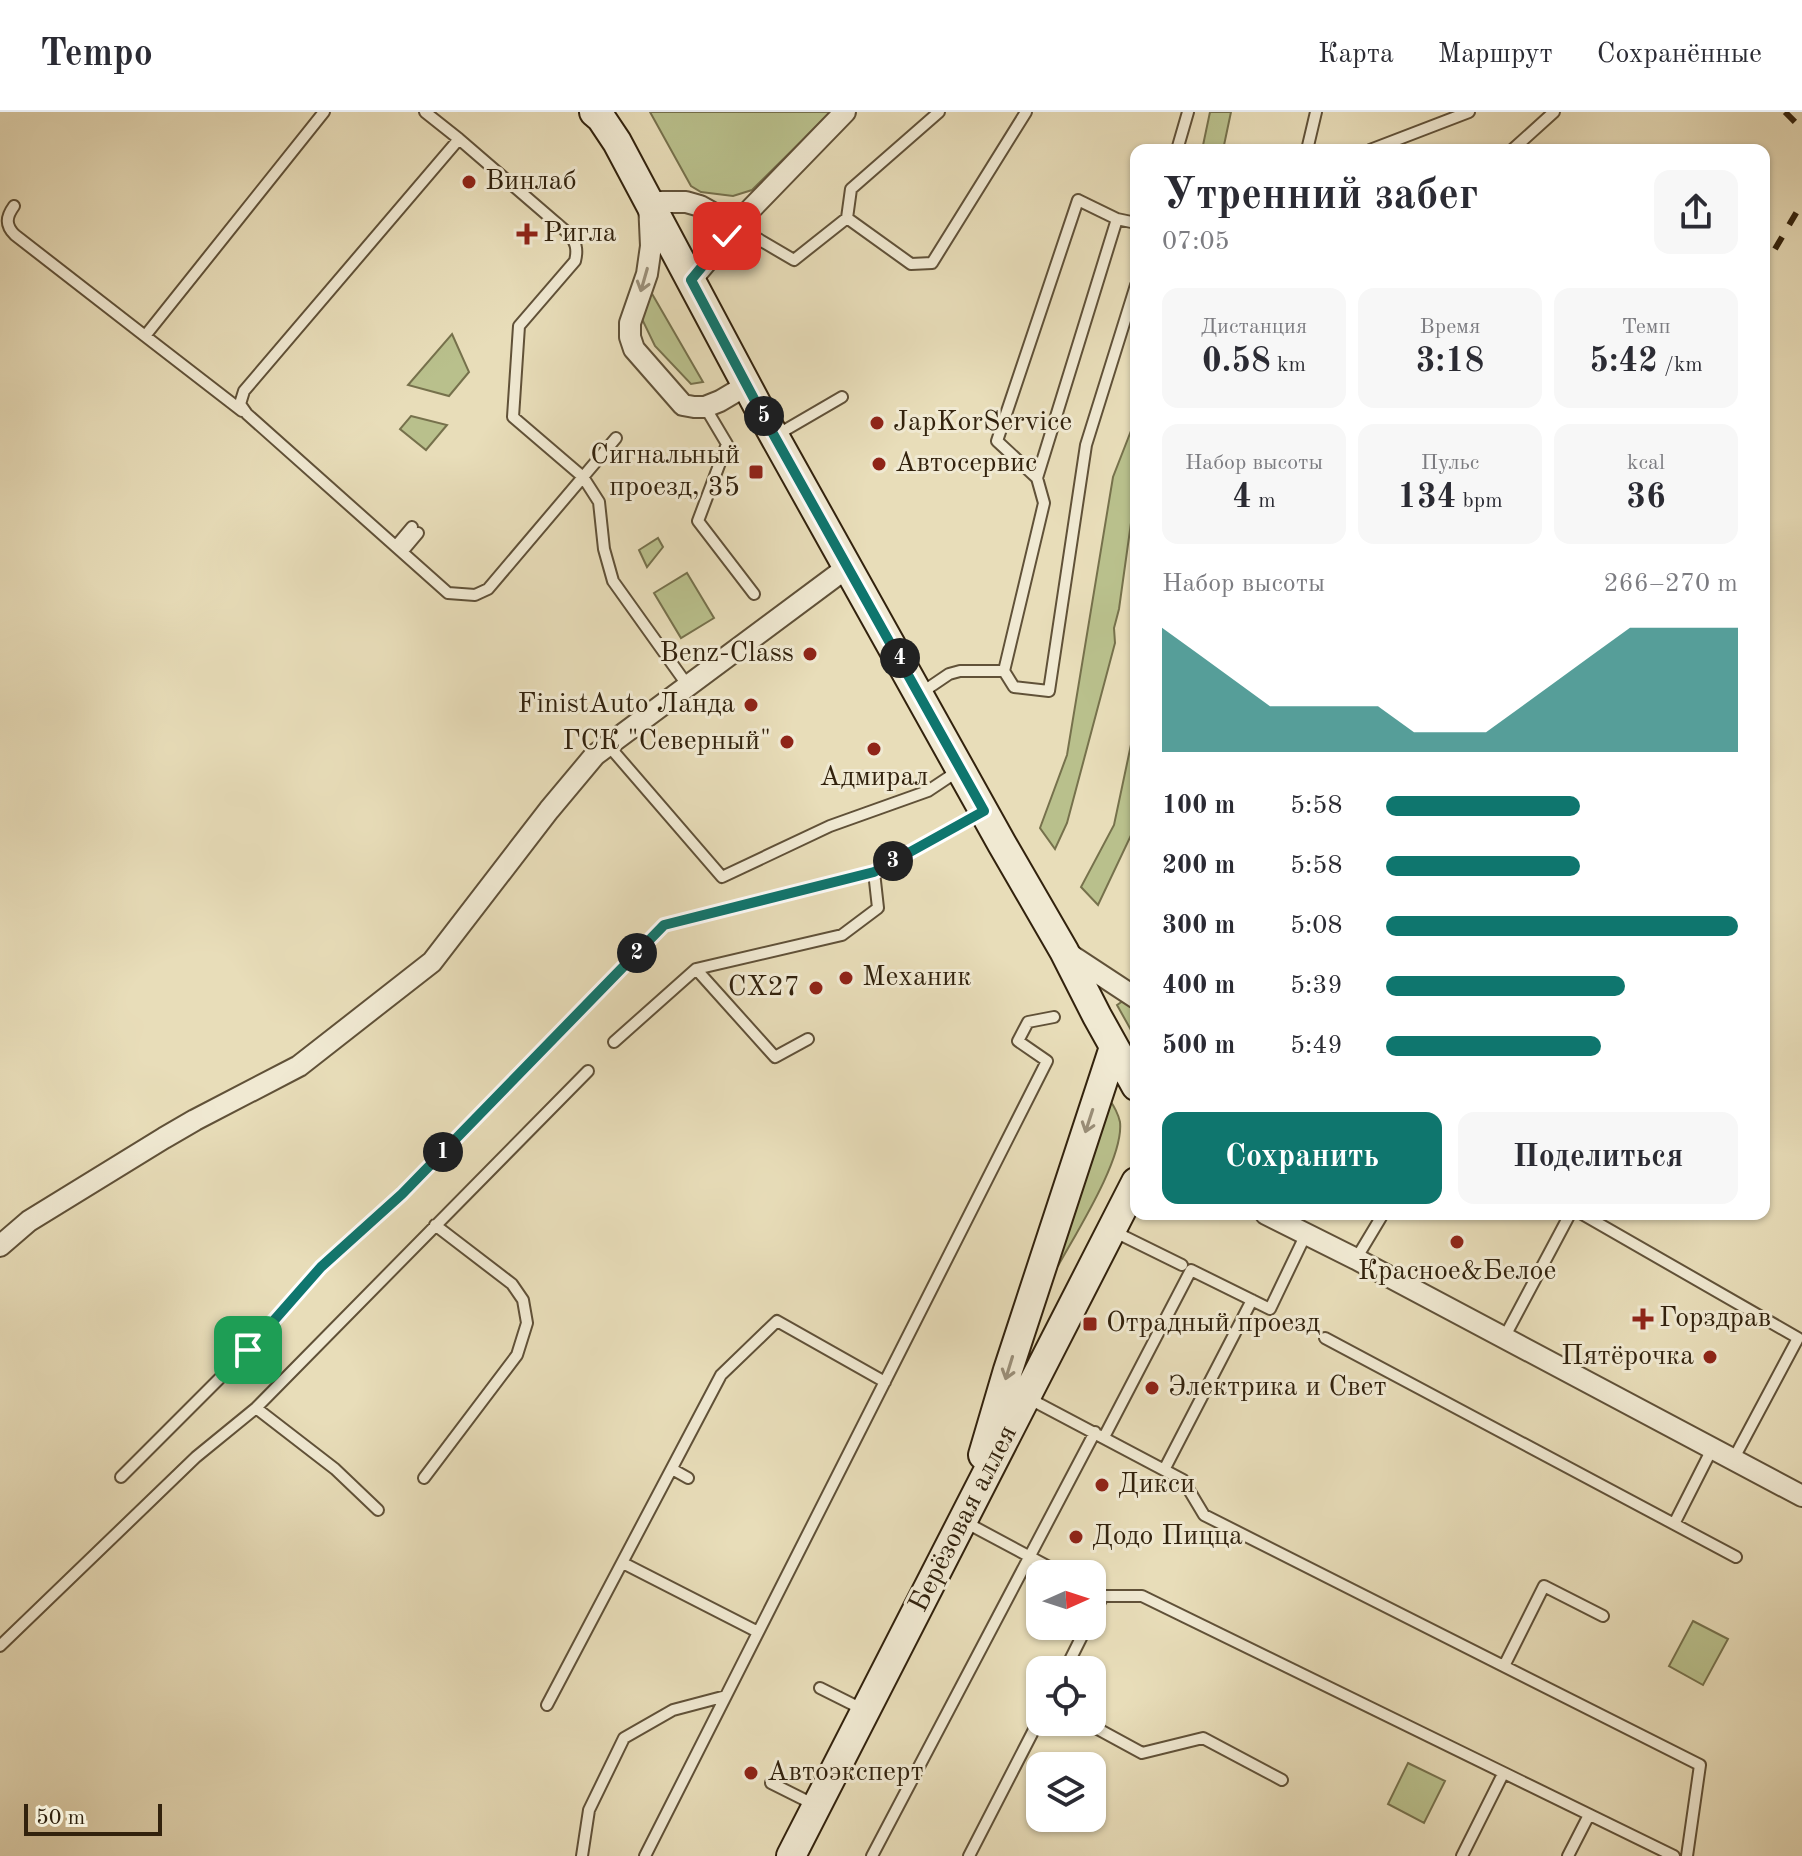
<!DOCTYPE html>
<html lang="ru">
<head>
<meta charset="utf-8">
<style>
	:root { --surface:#fff; --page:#f7f7f7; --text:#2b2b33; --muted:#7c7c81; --line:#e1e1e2; --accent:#0f766e }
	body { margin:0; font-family:"Old Standard TT",serif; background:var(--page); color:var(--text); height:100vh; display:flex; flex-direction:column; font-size:30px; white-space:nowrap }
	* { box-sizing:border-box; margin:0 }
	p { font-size:26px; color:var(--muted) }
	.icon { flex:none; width:44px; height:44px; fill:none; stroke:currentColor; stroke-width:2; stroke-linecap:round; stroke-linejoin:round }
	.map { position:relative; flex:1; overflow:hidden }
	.sheet { position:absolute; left:1130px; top:32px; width:640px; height:1076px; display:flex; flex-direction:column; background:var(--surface); border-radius:16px; box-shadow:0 2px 6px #0004 }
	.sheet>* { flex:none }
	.needle { width:52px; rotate:87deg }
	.tools { position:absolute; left:1026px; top:1448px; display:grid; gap:16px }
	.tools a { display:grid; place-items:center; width:80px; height:80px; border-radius:16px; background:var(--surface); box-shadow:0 2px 6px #0004; font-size:40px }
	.scale { position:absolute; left:24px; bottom:20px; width:138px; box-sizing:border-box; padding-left:8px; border:4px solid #32220d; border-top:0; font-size:22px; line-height:28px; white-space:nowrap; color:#32220d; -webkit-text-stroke:6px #f0e9d2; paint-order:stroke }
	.pin { position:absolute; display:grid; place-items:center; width:68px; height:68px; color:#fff; margin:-34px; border-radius:16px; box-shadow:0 4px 12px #0006 }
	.km { position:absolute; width:40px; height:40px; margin:-20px; border-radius:50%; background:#222; color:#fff; font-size:22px; line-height:40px; text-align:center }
	.round { display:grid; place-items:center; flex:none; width:84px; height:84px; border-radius:16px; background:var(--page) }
	.head { display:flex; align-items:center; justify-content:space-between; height:136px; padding:0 32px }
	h1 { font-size:44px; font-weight:800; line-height:60px }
	.figures { display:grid; grid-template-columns:repeat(3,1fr); gap:12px; height:136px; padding:8px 32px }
	.figures div { display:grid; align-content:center; border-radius:16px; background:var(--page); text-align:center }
	.figures b { font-size:34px; font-weight:800 }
	.figures small { font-size:22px; font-weight:400 }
	.figures p { font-size:22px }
	.chart { height:224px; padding:16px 32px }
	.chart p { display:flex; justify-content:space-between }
	.chart svg { width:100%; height:144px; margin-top:8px; fill:var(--accent); opacity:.7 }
	.action { display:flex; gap:16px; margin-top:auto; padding:16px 32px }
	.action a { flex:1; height:92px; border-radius:16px; background:var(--accent); color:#fff; font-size:32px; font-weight:800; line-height:92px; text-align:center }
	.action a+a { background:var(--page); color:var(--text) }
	ul { padding:0 32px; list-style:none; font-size:26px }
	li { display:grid; grid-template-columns:128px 96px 1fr; align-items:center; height:60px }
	li i { height:20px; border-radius:10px; background:var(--accent) }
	header { display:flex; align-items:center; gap:48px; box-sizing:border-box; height:112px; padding:0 40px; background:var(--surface); border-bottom:2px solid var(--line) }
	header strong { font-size:38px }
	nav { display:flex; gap:44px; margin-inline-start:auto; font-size:28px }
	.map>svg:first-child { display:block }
	.green { fill:#b9c08c; stroke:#76714c; stroke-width:2 }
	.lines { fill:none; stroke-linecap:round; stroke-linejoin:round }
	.lane-casing { stroke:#605138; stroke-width:14 }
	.street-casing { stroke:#605138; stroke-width:24 }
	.secondary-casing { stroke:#32220d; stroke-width:32 }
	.lane { stroke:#f0e9d2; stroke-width:10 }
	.street { stroke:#f0e9d2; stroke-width:20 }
	.secondary { stroke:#f0e9d2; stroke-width:28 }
	.rail { stroke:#32220d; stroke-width:6; stroke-dasharray:14 14; stroke-linecap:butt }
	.oneway { stroke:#9a8f79 }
	.route-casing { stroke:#fff; stroke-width:16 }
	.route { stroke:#0f766e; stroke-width:10 }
	.poi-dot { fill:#8f2418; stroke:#f0e9d2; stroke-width:3 }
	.labels { text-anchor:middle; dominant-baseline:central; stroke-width:6; stroke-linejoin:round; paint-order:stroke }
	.poi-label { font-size:28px; fill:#32220d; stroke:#f0e9d2; text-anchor:start }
	.street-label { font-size:28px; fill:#32220d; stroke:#f0e9d2 }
</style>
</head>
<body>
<header>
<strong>Tempo</strong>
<nav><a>Карта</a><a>Маршрут</a><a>Сохранённые</a></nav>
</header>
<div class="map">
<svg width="1802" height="1744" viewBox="0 0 1802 1744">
	<rect width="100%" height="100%" fill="#e8ddb9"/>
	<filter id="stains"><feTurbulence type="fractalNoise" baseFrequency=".0025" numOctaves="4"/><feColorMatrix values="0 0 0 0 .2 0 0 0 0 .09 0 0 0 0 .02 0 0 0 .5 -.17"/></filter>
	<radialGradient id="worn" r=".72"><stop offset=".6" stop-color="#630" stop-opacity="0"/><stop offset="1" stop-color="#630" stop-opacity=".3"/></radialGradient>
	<path class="green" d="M 650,0 L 831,0 L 752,78 L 733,84 L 701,80 L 691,74 Z
		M 1210,0 L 1231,0 L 1223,38 L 1202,38 Z
		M 651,180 L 703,270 L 691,272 L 655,234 L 641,205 Z
		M 452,222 L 469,260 L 449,284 L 408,273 Z
		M 411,304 L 447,313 L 426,338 L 400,317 Z
		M 1136,306 L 1136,375 L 1119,497 L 1114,516 L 1115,531 L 1067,711 L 1055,737 L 1040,716 L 1067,643 L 1113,365 Z
		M 658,426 L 663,435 L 647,455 L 639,438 Z
		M 687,461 L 714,506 L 681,526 L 654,481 Z
		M 1136,609 L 1136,708 L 1134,717 L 1098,793 L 1081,775 L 1114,713 Z
		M 1123,889 L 1136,897 L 1136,927 L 1117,893 Z
		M 1109,987 C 1114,994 1118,1001 1120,1010 C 1124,1046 1076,1121 1058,1154 L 1053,1153 Z
		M 1693,1509 L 1728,1527 L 1703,1573 L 1669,1554 Z
		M 1408,1651 L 1445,1669 L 1424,1711 L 1388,1692 Z"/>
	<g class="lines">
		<g class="lane-casing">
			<path id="lane" d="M 425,0 L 459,27 L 568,121 C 576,130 578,137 575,149 L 519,214 L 513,305 L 583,365 L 488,477 L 475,483 L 448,481 L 247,302 L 240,292 L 244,279 L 459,27
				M 1177,38 L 1188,0
				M 1307,38 L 1316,0
				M 1370,38 L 1469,0
				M 1512,38 L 1554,0
				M 14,94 C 6,105 5,113 15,123 L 145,224 L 324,0
				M 847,106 L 851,77 L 939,0
				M 1136,111 L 1117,107 L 1037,366 L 1044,391 L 1004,559 L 1014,575 L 1049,579 L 1086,333 L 1136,173
				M 736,114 L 794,148 L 847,106 L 911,152 L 932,151 L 1026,0
				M 145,224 L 242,299
				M 705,295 L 727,332 L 698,409 L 754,482
				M 775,324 L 842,285
				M 616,326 L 583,365 L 599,390 L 604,437 L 613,469 L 688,574
				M 1037,366 L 997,329 L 1078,88 L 1117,107
				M 396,434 L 412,415
				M 402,440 L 418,421
				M 921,581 L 949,562 L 960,559 L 1004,559
				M 608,633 L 722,765 L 830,714 L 928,679 L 958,659
				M 696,857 L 775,945 L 808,927
				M 614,930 L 696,857 L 842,823 L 878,796 L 874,760
				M 1582,1102 L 1798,1226 L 1733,1348
				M 1113,1119 L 1182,1153
				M 1356,1147 L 1383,1102
				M 1325,1226 L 1736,1445
				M 1504,1226 L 1570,1102
				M 1028,1286 L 1183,1368 L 1204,1403 L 1700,1653 L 1687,1744
				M 256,1296 L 335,1357 L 378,1398
				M 1104,1325 L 1191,1158 L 1270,1197 L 1306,1122
				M 672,1357 L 688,1366
				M 1164,1358 L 1252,1188
				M 121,1365 L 248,1238 L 321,1155 L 402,1082 L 664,813 L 874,760 L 981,701
				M 424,1366 L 517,1243 L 527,1211 L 523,1188 L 512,1172 L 435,1113
				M 965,1410 L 1062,1462
				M 1674,1412 L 1712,1337
				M 623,1451 L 758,1520
				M 1092,1478 L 1103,1484 L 1142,1484 L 1674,1744
				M 1092,1505 L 1103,1484
				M 0,1534 L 196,1345 L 256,1296 L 588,959
				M 1504,1554 L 1544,1474 L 1603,1504
				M 1065,1558 L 1087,1514
				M 820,1576 L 864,1598
				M 547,1593 L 721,1263 L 777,1209 L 885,1270
				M 1085,1610 L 1142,1641 L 1203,1626 L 1282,1668
				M 771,1671 L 815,1693
				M 582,1744 L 589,1698 L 624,1626 L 673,1598 L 726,1584
				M 645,1744 L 1047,949 L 1018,929 L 1028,910 L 1054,905
				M 872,1744 L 1095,1320
				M 969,1744 L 1040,1606
				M 1462,1744 L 1503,1662
				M 1568,1744 L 1589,1703"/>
		</g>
		<g class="street-casing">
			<path id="street" d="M 736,114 L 700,94 L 686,90 L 649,90 L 651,134 L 647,162 L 630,211 L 630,225 L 634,237 L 683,293 L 694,295 L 705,295 L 720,289 L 747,273
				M 691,168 L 749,99 L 845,0
				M 1066,840 L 1136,886
				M 1266,1102 L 1356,1147 L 1802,1384
				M 0,1134 L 29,1109 L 164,1026 L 195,1008 L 299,954 L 432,850 L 549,698 L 595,643 L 849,454"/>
		</g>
		<g class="secondary-casing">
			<path id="secondary" d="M 594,0 L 601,6 L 617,30 L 762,302 L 1002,732 L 1064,839 L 1097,904 L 1136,974
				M 983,1343 L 1008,1258 L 1114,935
				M 791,1744 L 1136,1070"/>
		</g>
		<use href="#lane" class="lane"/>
		<use href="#street" class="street"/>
		<use href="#secondary" class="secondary"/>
		<path class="rail" d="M 1785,0 L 1802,17
			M 1775,137 L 1802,91"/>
	</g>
	<defs><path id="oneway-shaft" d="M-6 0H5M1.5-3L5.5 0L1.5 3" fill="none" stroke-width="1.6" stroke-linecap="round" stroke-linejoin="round" transform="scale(2)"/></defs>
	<g class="oneway">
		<use href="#oneway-shaft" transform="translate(644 168) rotate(106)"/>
		<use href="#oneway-shaft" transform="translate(1089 1009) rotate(108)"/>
		<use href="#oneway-shaft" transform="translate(1009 1256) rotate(107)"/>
	</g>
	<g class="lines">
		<g class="route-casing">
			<path id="route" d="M 248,1238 L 321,1155 L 402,1082 L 664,813 L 874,760 L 984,699 L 762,302 L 691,168 L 727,124"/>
		</g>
		<use href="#route" class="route"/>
	</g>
	<g class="poi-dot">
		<circle cx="469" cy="70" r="8"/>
		<path d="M523 110h8v8h8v8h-8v8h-8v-8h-8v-8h8z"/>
		<circle cx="877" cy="311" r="8"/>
		<circle cx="879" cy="352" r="8"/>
		<rect x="748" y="352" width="16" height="16" rx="4"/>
		<circle cx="810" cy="542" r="8"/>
		<circle cx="751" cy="593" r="8"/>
		<circle cx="787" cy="630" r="8"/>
		<circle cx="874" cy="637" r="8"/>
		<circle cx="846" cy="866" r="8"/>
		<circle cx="816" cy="876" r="8"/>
		<circle cx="1457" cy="1130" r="8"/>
		<path d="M1639 1195h8v8h8v8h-8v8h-8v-8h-8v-8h8z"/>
		<rect x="1082" y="1204" width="16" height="16" rx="4"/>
		<circle cx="1710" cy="1245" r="8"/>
		<circle cx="1152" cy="1276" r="8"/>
		<circle cx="1102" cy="1373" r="8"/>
		<circle cx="1076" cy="1425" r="8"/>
		<circle cx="751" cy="1661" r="8"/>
	</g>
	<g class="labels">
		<g class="poi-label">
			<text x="485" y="70">Винлаб</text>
			<text x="543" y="122">Ригла</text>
			<text x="893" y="311">JapKorService</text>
			<text x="740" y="344" text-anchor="end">Сигнальный<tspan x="740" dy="32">проезд, 35</tspan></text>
			<text x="895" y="352">Автосервис</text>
			<text x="794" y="542" text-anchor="end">Benz-Class</text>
			<text x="735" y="593" text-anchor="end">FinistAuto Ланда</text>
			<text x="771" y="630" text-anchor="end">ГСК "Северный"</text>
			<text x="874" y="666" text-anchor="middle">Адмирал</text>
			<text x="862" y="866">Механик</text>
			<text x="800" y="876" text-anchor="end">CX27</text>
			<text x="1457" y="1160" text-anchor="middle">Красное&amp;Белое</text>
			<text x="1659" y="1207">Горздрав</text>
			<text x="1106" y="1212">Отрадный проезд</text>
			<text x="1694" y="1245" text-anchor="end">Пятёрочка</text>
			<text x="1168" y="1276">Электрика и Свет</text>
			<text x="1118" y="1373">Дикси</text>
			<text x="1092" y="1425">Додо Пицца</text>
			<text x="767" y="1661">Автоэксперт</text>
		</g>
		<g class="street-label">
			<text transform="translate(964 1407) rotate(-63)">Берёзовая аллея</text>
		</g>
	</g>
	<rect width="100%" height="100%" filter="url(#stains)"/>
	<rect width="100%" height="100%" fill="url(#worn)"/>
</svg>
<div class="tools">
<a><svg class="needle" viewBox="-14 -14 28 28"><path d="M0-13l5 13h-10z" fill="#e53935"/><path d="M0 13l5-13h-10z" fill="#7c7c81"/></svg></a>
<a><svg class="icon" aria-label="locate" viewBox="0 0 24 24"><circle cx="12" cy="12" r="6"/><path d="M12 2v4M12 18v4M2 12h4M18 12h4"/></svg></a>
<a><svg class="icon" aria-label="layers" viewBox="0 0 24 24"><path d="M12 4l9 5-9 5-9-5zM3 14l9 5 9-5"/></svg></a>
</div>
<div class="scale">50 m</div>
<div class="pin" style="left:248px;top:1238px;background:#1e9e55"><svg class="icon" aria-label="arrive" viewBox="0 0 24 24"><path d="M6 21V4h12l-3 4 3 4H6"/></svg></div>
<div class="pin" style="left:727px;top:124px;background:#d93025"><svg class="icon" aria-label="check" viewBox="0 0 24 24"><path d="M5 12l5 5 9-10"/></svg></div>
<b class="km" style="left:443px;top:1040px">1</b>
<b class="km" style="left:637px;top:841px">2</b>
<b class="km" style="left:893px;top:749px">3</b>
<b class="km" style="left:900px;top:546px">4</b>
<b class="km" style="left:764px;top:304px">5</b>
<section class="sheet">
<div class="head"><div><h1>Утренний забег</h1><p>07:05</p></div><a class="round"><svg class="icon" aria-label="share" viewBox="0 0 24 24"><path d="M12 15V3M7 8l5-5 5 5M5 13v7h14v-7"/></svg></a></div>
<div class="figures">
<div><p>Дистанция</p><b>0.58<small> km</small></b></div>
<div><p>Время</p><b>3:18</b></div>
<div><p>Темп</p><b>5:42<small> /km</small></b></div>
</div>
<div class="figures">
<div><p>Набор высоты</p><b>4<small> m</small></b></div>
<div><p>Пульс</p><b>134<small> bpm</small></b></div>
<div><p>kcal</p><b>36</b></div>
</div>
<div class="chart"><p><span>Набор высоты</span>266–270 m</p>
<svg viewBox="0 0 160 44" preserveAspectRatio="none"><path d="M0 44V6L10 14L20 22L30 30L40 30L50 30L60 30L70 38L80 38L90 38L100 30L110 22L120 14L130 6L140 6L150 6L160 6V44z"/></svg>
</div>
<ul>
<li><b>100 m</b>5:58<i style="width:55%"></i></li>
<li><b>200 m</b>5:58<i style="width:55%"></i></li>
<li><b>300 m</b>5:08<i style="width:100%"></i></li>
<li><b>400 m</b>5:39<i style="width:68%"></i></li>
<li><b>500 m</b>5:49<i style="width:61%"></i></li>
</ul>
<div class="action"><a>Сохранить</a><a>Поделиться</a></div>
</section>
</div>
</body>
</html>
